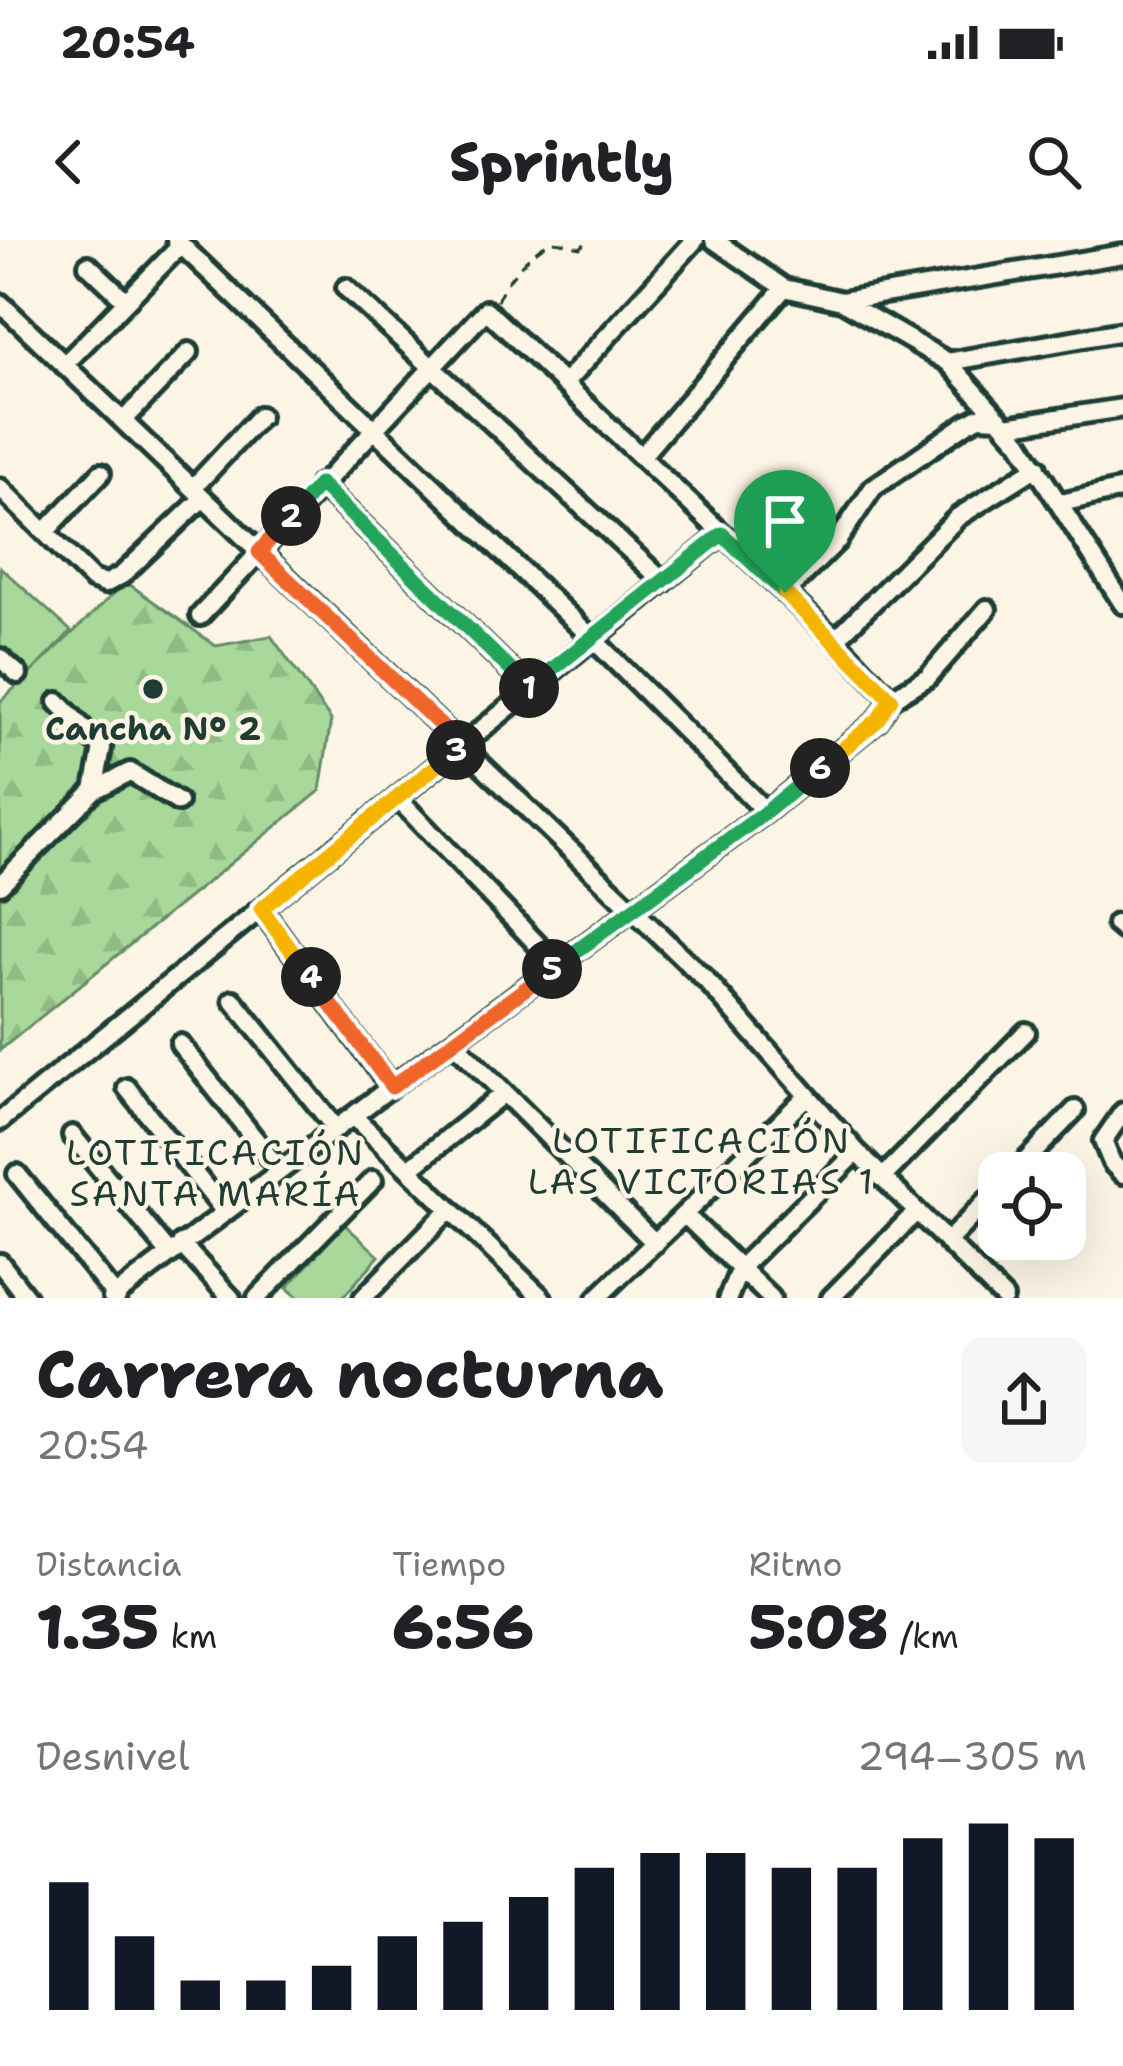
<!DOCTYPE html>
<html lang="es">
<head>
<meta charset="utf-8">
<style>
	:root { --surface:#fff; --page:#f6f6f6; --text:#202124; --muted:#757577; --accent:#111827 }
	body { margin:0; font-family:"Shantell Sans",sans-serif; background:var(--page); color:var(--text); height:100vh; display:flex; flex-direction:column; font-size:45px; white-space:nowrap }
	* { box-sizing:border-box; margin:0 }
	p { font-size:39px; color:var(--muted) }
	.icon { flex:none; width:66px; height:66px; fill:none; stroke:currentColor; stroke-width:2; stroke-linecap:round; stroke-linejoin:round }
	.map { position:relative; height:1058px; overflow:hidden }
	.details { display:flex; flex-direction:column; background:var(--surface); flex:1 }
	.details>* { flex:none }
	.fabs { position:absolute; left:978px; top:912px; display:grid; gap:24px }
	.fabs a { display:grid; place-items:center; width:108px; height:108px; border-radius:24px; background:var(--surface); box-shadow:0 12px 48px #0002; font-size:60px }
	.pin { position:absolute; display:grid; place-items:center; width:102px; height:102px; color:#fff; margin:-123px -51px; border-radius:50% 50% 50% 0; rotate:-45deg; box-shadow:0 0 12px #0007 }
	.pin .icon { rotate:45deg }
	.km { position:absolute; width:60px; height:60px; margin:-30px; border-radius:50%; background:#222; color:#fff; font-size:33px; line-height:60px; text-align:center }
	.round { display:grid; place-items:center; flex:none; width:126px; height:126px; border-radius:24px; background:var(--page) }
	.summary { display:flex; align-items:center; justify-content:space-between; height:204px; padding:0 36px }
	h1 { font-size:66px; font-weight:800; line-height:90px }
	.metrics { display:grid; grid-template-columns:repeat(3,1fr); gap:18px; height:204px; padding:12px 36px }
	.metrics div { display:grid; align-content:center }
	.metrics b { font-size:60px; font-weight:800 }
	.metrics small { font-size:33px; font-weight:400 }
	.metrics p { font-size:33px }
	.chart { height:336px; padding:24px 36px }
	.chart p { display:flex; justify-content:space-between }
	.chart svg { width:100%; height:216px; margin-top:12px; stroke:var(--accent); stroke-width:6 }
	.status { display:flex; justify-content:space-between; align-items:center; height:84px; padding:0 60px; background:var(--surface); direction:ltr }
	.status svg { height:33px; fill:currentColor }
	header { display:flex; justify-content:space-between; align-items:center; height:156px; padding:0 36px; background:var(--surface); font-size:54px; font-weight:800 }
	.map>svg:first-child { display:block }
	.green { fill:#a8d99a; stroke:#648b67; stroke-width:3 }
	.forest { fill:url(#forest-firs); stroke:#648b67; stroke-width:3 }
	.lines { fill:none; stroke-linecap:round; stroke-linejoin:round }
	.minor-casing { stroke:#1f3d34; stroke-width:26 }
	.path { stroke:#1f3d34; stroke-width:3; stroke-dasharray:12 9; stroke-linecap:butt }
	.minor { stroke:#fcf5e5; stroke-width:16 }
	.split-1-casing { stroke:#fff; stroke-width:24 }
	.split-2-casing { stroke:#fff; stroke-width:24 }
	.split-3-casing { stroke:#fff; stroke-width:24 }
	.split-4-casing { stroke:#fff; stroke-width:24 }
	.split-5-casing { stroke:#fff; stroke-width:24 }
	.split-6-casing { stroke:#fff; stroke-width:24 }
	.split-7-casing { stroke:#fff; stroke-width:24 }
	.split-1 { stroke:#22a559; stroke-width:15 }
	.split-2 { stroke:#22a559; stroke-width:15 }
	.split-3 { stroke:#f0652b; stroke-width:15 }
	.split-4 { stroke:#f5b400; stroke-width:15 }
	.split-5 { stroke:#f0652b; stroke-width:15 }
	.split-6 { stroke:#22a559; stroke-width:15 }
	.split-7 { stroke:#f5b400; stroke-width:15 }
	.poi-dot { fill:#1f3d34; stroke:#fcf5e5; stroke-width:4.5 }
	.labels { text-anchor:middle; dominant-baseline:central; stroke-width:9; stroke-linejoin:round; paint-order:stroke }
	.poi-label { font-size:33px; font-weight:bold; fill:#1f3d34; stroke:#fcf5e5 }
	.neighbourhood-label { font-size:36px; letter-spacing:3px; fill:#1f3d34; stroke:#fcf5e5 }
</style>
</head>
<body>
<div class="status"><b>20:54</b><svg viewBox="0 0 49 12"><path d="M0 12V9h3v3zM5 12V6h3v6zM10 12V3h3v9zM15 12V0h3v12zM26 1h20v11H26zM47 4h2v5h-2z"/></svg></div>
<header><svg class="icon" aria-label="back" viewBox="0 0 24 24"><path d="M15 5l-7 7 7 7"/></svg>Sprintly<svg class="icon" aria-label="search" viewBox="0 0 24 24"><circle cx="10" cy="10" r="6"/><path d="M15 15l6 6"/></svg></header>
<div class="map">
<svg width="1123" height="1058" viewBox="0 0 1123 1058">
	<defs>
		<pattern id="forest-firs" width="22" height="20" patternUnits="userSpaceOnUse" patternTransform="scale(3)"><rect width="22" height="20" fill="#a8d99a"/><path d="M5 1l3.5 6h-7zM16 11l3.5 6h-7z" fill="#90bb85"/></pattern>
	</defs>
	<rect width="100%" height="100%" fill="#fcf5e5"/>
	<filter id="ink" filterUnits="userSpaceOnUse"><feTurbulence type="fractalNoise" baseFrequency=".00833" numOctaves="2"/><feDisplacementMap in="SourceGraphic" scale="24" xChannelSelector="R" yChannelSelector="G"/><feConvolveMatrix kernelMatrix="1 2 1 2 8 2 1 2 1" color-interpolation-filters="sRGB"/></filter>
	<g filter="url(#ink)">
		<path class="green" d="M 0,327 L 71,391 L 31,435 L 0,407 Z
			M 344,984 L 379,1016 L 342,1058 L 299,1058 L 287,1048 Z"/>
		<path class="forest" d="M 126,342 L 216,406 L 271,396 L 331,480 L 320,551 L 0,810 L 0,462 Z"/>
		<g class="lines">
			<g class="minor-casing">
				<path id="minor" d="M 176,0 L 593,399 L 766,572
					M 714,0 L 784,48 L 842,61 L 948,122 L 1019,201 L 1123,364
					M 88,25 L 126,61
					M 346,48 L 664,342
					M 842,61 L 1123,14
					M 0,63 L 707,741 L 857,912 L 1004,1058
					M 948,122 L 1123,91
					M 64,125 L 181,5
					M 564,144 L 695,0
					M 123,181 L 189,112
					M 1006,186 L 1123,168
					M 641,217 L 784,48
					M 320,244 L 531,450
					M 0,248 L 92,339 L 105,344 L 122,335 L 203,258
					M 193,248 L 260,176
					M 1061,263 L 1123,249
					M 45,292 L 101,233
					M 785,353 L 838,300 L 873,248 L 966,184 L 979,177 L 999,178
					M 200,376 L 486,70 L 835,400 L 891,459
					M 835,400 L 958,277 L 1037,227
					M 0,418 L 18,434
					M 58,462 L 102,508 L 94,550
					M 397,558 L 557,725
					M 0,645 L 94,550 L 130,532 L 178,562
					M 261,669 L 391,847
					M 1116,684 L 1123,690
					M 233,760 L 336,889
					M 453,802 L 655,1003
					M 180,804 L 280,931
					M 127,848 L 225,972
					M 1123,872 L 1103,901 L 1112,923 L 1123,934
					M 353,876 L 542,1058
					M 0,881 L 722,294
					M 72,895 L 169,1013
					M 409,929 L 504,853
					M 1014,933 L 1075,870
					M 17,934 L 117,1058
					M 882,938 L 1026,792
					M 685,975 L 771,1058
					M 947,1002 L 999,948
					M 181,1004 L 231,1058
					M 0,1023 L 27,1058
					M 112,1058 L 391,847 L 766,572 L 878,480 L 891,459 L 928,437 L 987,369
					M 257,1058 L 373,940
					M 363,1058 L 450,969
					M 597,1058 L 806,857
					M 728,1058 L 740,1028 L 857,912
					M 831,1058 L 916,972"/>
			</g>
			<path class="path" d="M 497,61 C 502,45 533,8 550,3 C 560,0 570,6 580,8 L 589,0"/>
			<use href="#minor" class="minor"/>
		</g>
	</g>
	<g class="lines" filter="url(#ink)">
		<g class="split-1-casing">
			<path id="split-1" d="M 529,448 L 722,294 L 785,353"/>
		</g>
		<g class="split-2-casing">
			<path id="split-2" d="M 291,276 L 320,244 L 529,448"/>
		</g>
		<g class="split-3-casing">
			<path id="split-3" d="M 291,276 L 259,312 L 462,506 L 456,510"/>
		</g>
		<g class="split-4-casing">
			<path id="split-4" d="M 311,737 L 261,669 L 456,510"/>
		</g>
		<g class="split-5-casing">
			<path id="split-5" d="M 311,737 L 392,847 L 552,729"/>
		</g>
		<g class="split-6-casing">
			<path id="split-6" d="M 552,729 L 766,572 L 820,528"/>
		</g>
		<g class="split-7-casing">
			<path id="split-7" d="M 785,353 L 891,459 L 878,480 L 820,528"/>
		</g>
		<use href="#split-1" class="split-1"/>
		<use href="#split-2" class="split-2"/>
		<use href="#split-3" class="split-3"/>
		<use href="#split-4" class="split-4"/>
		<use href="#split-5" class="split-5"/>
		<use href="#split-6" class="split-6"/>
		<use href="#split-7" class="split-7"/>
	</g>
	<circle class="poi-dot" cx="153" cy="449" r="12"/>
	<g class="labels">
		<g class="poi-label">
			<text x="153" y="488">Cancha Nº 2</text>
		</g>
		<g class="neighbourhood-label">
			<text x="702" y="900">LOTIFICACIÓN<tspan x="702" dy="41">LAS VICTORIAS 1</tspan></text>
			<text x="216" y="912">LOTIFICACIÓN<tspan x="216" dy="41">SANTA MARÍA</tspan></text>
		</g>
	</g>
</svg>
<div class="fabs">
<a><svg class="icon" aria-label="locate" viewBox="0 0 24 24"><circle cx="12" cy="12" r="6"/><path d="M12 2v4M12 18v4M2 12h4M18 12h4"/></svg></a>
</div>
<div class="pin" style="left:785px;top:353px;background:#1e9e55"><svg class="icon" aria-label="arrive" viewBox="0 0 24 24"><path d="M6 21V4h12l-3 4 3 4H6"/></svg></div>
<b class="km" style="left:529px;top:448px">1</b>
<b class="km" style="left:291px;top:276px">2</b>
<b class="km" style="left:456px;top:510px">3</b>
<b class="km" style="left:311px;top:737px">4</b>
<b class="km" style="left:552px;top:729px">5</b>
<b class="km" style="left:820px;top:528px">6</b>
</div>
<section class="details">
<div class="summary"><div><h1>Carrera nocturna</h1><p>20:54</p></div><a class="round"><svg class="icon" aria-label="share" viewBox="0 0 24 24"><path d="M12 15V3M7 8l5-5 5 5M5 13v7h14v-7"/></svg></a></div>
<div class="metrics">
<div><p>Distancia</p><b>1.35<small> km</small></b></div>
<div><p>Tiempo</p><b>6:56</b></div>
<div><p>Ritmo</p><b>5:08<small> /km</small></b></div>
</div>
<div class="chart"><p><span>Desnivel</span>294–305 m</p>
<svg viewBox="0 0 160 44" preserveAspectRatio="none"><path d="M5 44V18M15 44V29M25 44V38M35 44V38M45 44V35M55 44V29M65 44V26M75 44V21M85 44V15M95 44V12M105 44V12M115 44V15M125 44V15M135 44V9M145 44V6M155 44V9"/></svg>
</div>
</section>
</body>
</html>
